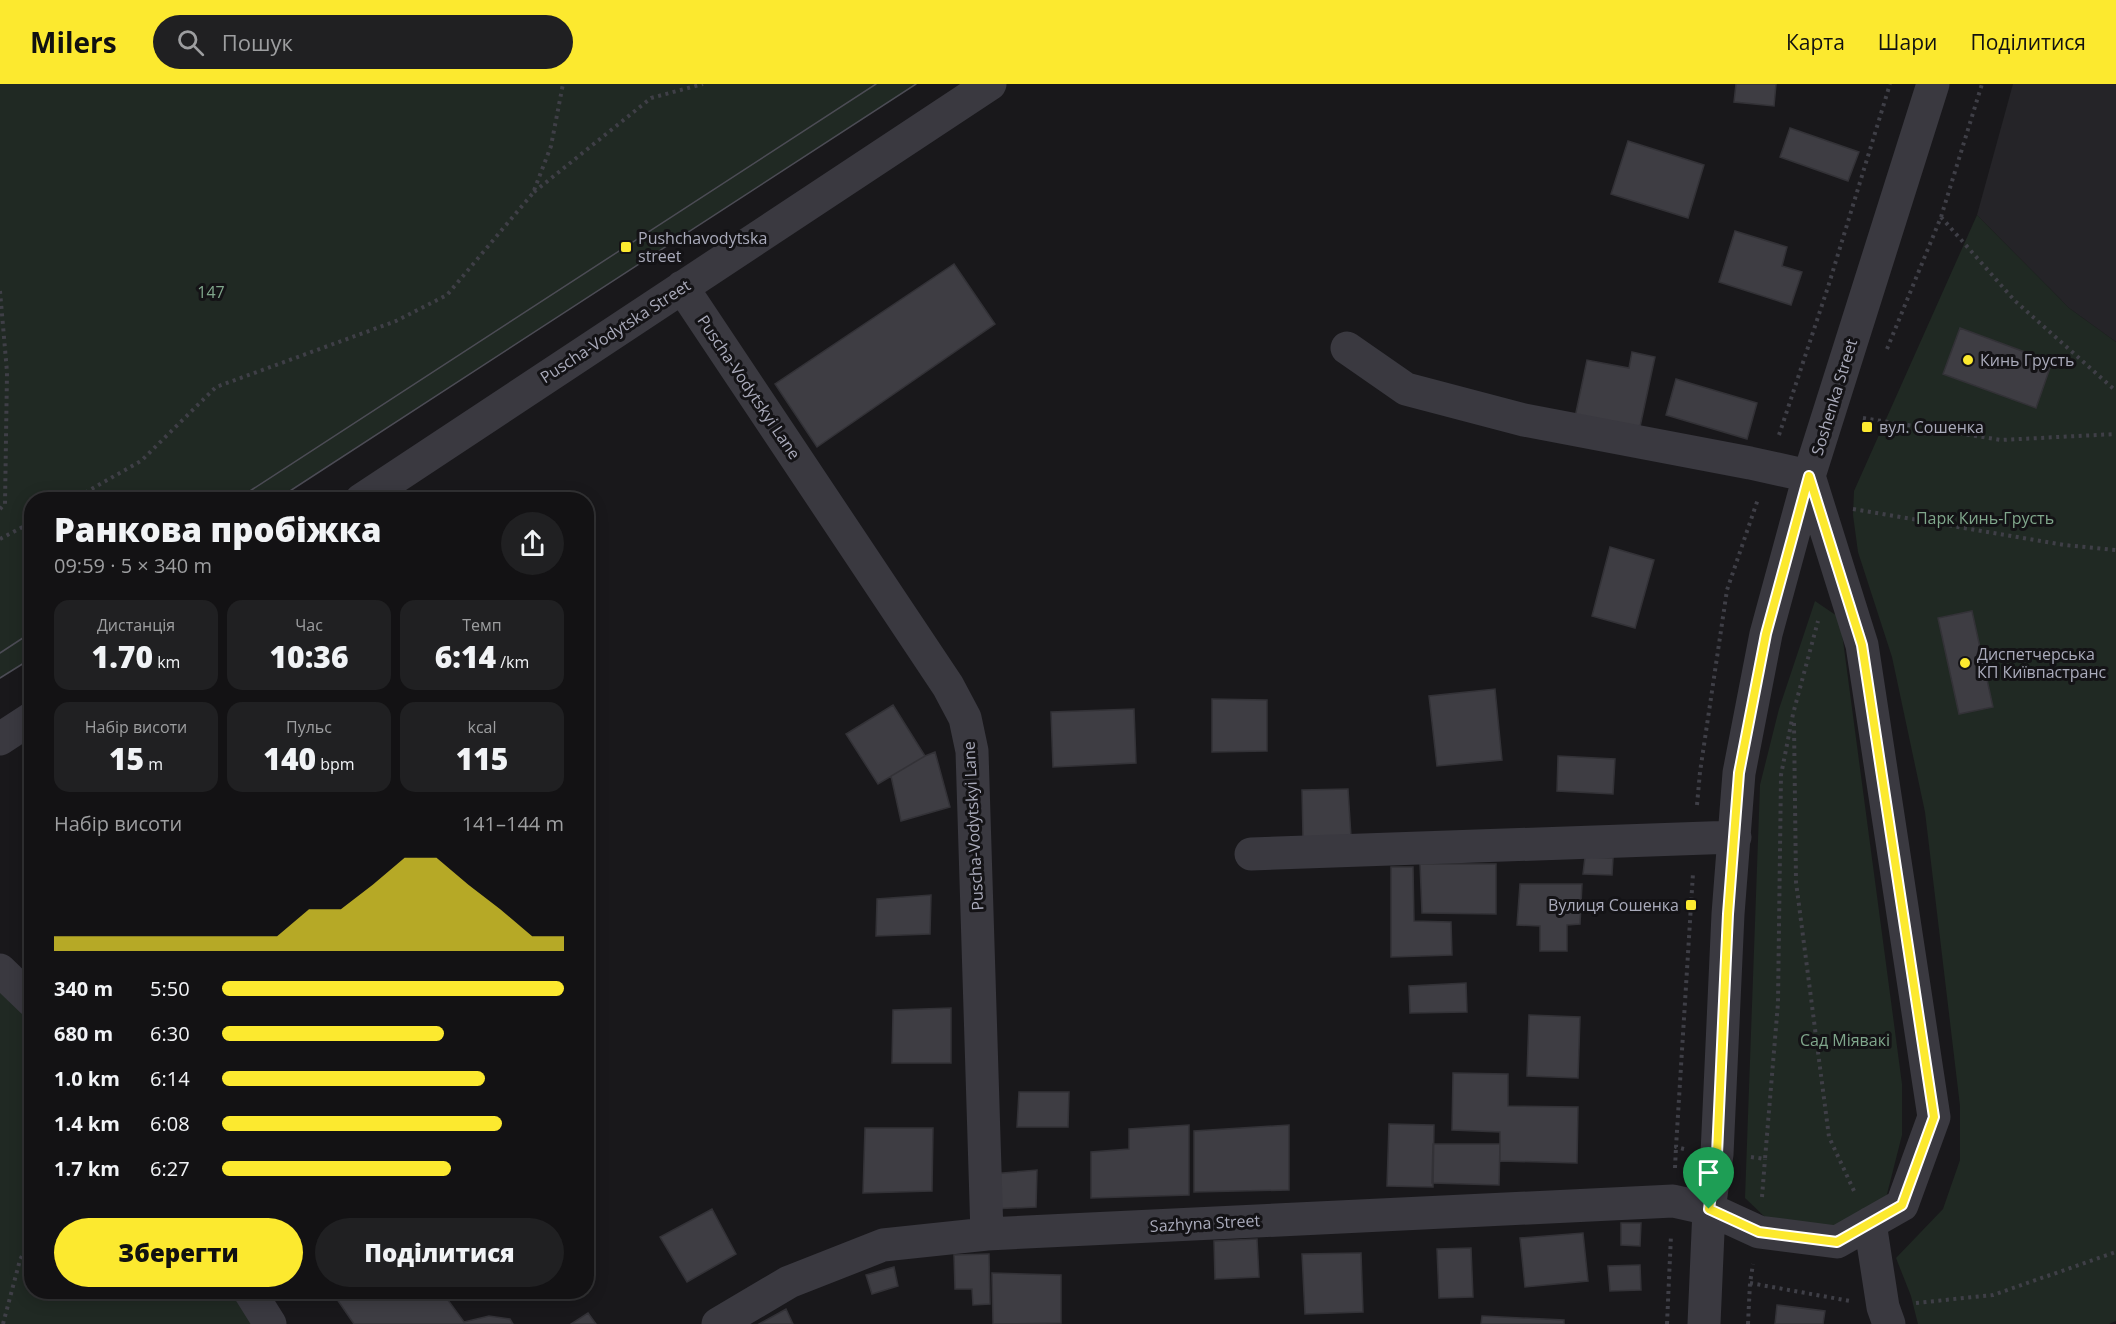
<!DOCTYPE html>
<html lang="uk">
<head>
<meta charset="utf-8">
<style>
	:root { --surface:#131214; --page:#202022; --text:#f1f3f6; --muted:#9d9ea0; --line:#323234; --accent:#fce92f }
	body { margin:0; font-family:"Open Sans",sans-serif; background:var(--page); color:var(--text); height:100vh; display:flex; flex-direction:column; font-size:22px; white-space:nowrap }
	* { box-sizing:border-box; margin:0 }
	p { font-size:20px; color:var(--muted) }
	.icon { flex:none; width:33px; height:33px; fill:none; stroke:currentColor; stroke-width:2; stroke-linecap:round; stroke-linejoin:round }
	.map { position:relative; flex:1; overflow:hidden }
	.side { position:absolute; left:24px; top:408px; width:570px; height:807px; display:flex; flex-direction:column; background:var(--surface); border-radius:24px; box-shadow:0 3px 15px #0003,0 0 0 2px var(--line) }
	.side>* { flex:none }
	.pin { position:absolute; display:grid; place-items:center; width:51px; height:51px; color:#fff; margin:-62px -26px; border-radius:50% 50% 50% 0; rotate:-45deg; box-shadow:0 0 6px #0007 }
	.pin .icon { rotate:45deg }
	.round { display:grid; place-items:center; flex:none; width:63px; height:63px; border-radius:32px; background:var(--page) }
	.overview { display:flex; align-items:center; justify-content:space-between; height:102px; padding:0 30px }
	h1 { font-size:33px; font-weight:800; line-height:45px }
	.figures { display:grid; grid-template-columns:repeat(3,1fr); gap:9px; height:102px; padding:6px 30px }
	.figures div { display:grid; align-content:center; border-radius:15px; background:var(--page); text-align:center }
	.figures b { font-size:30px; font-weight:800 }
	.figures small { font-size:16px; font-weight:400 }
	.figures p { font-size:16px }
	.chart { height:168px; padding:12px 30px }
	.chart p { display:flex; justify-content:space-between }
	.chart svg { width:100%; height:108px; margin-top:6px; fill:var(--accent); opacity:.7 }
	.button { display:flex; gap:12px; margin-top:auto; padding:12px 30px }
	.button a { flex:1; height:69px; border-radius:36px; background:var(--accent); color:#111; font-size:24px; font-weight:800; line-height:69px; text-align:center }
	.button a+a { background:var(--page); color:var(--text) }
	ul { padding:0 30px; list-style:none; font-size:20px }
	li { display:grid; grid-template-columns:96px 72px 1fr; align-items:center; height:45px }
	li i { height:15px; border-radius:8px; background:var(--accent) }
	header { display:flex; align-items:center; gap:36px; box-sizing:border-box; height:84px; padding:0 30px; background:var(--accent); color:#111 }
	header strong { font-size:28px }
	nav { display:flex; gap:33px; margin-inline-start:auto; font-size:21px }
	.search { width:420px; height:54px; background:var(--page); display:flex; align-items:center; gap:15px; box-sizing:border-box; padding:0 21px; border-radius:33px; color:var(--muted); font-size:22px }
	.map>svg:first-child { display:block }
	.built { fill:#252428 }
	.green { fill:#202923 }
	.building { fill:#3e3d43; stroke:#333237; stroke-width:1.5 }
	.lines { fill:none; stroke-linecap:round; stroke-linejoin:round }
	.path { stroke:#3f3f47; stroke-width:4; stroke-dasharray:3 4.5; stroke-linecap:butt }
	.minor { stroke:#3a3940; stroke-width:33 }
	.tram { stroke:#4c4c55; stroke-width:1.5 }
	.route-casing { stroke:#fff; stroke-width:12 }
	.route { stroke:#fce92f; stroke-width:8 }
	.poi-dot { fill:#fce92f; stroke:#141316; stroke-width:2 }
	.labels { text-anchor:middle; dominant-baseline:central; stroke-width:6; stroke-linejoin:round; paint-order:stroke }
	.poi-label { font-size:16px; fill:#aaabbb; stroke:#141316; text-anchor:start }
	.park-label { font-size:16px; fill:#80a78c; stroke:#141316 }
	.street-label { font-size:16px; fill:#aaabbb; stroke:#141316 }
</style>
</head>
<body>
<header>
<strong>Milers</strong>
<div class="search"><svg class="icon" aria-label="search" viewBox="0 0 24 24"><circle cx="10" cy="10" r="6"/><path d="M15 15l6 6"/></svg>Пошук</div>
<nav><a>Карта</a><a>Шари</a><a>Поділитися</a></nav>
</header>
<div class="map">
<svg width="2116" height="1240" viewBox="0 0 2116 1240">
	<rect width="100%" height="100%" fill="#19181b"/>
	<path class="built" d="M 2013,0 L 2116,0 L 2116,258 L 2069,224 L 1977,131 Z"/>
	<path class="green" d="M 0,0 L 916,0 L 276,415 L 32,416 L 31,574 L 0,594 Z
		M 1977,131 L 2069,224 L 2116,258 L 2116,1237 L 2109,1240 L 1918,1240 L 1911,1212 L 1896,1174 L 1943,1125 L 1960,1076 L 1960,1022 L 1925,728 L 1892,573 L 1858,468 L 1853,431 L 1854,407 Z
		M 1815,517 L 1840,534 L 1902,1000 L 1902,1051 L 1885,1118 L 1840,1144 L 1767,1135 L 1745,1114 L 1760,701 L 1779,625 Z
		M 0,886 L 31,917 L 32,1208 L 250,1208 L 270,1240 L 0,1240 Z"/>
	<path class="building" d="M 1736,0 L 1776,0 L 1774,22 L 1734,18 Z
		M 1790,44 L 1859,68 L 1848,97 L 1780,73 Z
		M 1628,57 L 1704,81 L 1688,134 L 1611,110 Z
		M 1735,147 L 1787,163 L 1782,182 L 1802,188 L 1791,221 L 1719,198 Z
		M 954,180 L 995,240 L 817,363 L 775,300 Z
		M 1960,244 L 2052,278 L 2036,324 L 1943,290 Z
		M 1632,268 L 1655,273 L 1638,352 L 1574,338 L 1587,276 L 1629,284 Z
		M 1676,295 L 1757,319 L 1747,355 L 1666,331 Z
		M 1610,463 L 1654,476 L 1635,544 L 1592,532 Z
		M 1972,527 L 1993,623 L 1959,630 L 1938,534 Z
		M 1495,605 L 1502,676 L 1437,682 L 1429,612 Z
		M 1212,615 L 1267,616 L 1267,667 L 1212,668 Z
		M 893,621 L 925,672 L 878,700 L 846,650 Z
		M 1134,625 L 1136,679 L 1053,683 L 1051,628 Z
		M 935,668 L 950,723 L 901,737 L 891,692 L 925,672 Z
		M 1558,672 L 1615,675 L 1613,710 L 1557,707 Z
		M 1348,705 L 1351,753 L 1303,754 L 1302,706 Z
		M 1585,773 L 1613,774 L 1612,791 L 1583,790 Z
		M 1420,780 L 1496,780 L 1496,830 L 1422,829 Z
		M 1391,783 L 1413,783 L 1414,837 L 1451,838 L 1452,871 L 1391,873 Z
		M 1520,800 L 1582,800 L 1580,840 L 1567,841 L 1567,867 L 1540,867 L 1540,842 L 1517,841 Z
		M 931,811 L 930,850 L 876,852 L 877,815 Z
		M 1466,899 L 1467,928 L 1410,929 L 1409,902 Z
		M 951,924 L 951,979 L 892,979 L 893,926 Z
		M 1529,931 L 1580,933 L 1578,994 L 1527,992 Z
		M 1453,989 L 1508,990 L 1508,1022 L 1578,1023 L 1577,1079 L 1500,1077 L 1500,1048 L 1452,1046 Z
		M 1019,1008 L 1069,1008 L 1068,1043 L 1017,1043 Z
		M 1389,1040 L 1434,1041 L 1433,1103 L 1387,1102 Z
		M 1189,1041 L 1189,1111 L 1091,1114 L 1091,1068 L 1129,1065 L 1129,1045 Z
		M 1289,1041 L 1289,1106 L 1194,1108 L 1194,1047 Z
		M 865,1044 L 933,1044 L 932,1107 L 863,1109 Z
		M 1433,1060 L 1500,1060 L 1499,1101 L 1432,1099 Z
		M 1037,1086 L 1036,1123 L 992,1125 L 991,1090 Z
		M 712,1125 L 736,1170 L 687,1198 L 660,1153 Z
		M 1621,1139 L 1641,1139 L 1640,1162 L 1621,1161 Z
		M 1583,1149 L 1588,1197 L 1525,1203 L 1520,1154 Z
		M 1257,1155 L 1259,1193 L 1215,1195 L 1214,1157 Z
		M 1471,1164 L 1473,1213 L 1439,1214 L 1437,1165 Z
		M 1361,1169 L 1363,1228 L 1305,1230 L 1302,1170 Z
		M 989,1170 L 990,1220 L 973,1221 L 972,1205 L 955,1205 L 954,1171 Z
		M 1640,1181 L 1641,1206 L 1610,1207 L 1608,1182 Z
		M 894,1183 L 898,1202 L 872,1210 L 866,1191 Z
		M 992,1189 L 1061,1191 L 1061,1239 L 993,1240 Z
		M 332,1208 L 442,1208 L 464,1238 L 489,1232 L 510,1235 L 513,1240 L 354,1240 Z
		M 1777,1221 L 1825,1227 L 1823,1240 L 1775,1240 Z
		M 786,1225 L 793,1240 L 759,1240 Z
		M 588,1229 L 596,1240 L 571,1240 Z
		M 1482,1232 L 1564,1236 L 1564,1240 L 1481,1240 Z"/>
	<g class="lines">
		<path class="path" d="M 534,108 L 651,14 L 703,0
			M 1941,133 L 2015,217 L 2116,307
			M 0,207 L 7,288 L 5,420 L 0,425
			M 1887,265 L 1941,133 L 1982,0
			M 1863,334 L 2001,356 L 2116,350
			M 1779,351 L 1828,203 L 1890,0
			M 72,416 L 141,377 L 216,303 L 396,237 L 447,211 L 533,109 L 551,62 L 563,0
			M 1853,425 L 2064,461 L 2116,466
			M 0,455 L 32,438
			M 1794,639 L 1796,798 L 1829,1053 L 1855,1109
			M 1697,721 L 1700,688 L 1727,506 L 1758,415
			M 1684,1065 L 1676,1063 L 1693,789
			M 1751,1073 L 1765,1075 L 1778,919 L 1781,691 L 1793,630 L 1818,537
			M 1675,1084 L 1676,1063
			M 1762,1113 L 1765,1075
			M 1750,1199 L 1850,1217
			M 1916,1219 L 1993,1211 L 2116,1168
			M 3,1240 L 20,1176 L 32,1151
			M 1667,1240 L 1671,1151
			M 1748,1240 L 1750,1199 L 1753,1180"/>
		<path class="minor" d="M 682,203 L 948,602 L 965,634 L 972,667 L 987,1150
			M 1347,264 L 1406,305 L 1524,336 L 1750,379 L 1809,392
			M 361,416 L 990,0
			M 0,655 L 32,634
			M 1251,770 L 1735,753
			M 0,886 L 32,917
			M 1870,1139 L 1883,1223 L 1889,1240
			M 250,1208 L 270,1240
			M 718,1240 L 789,1198 L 883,1161 L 987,1150 L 1673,1117 L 1709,1125 L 1759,1148 L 1837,1158 L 1902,1121 L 1934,1033 L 1862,561 L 1809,392
			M 1704,1240 L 1709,1125 L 1717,1070 L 1728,830 L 1739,689 L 1766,550 L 1809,392 L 1933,0"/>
		<path class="tram" d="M 236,416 L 876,0
			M 276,416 L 916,0
			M 0,569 L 32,548
			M 0,594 L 32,574"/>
	</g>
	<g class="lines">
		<g class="route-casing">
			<path id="route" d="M 1809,392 L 1862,561 L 1934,1033 L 1902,1121 L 1837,1158 L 1759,1148 L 1709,1125 L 1717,1070 L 1728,830 L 1739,689 L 1766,550 Z"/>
		</g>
		<use href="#route" class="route"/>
	</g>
	<g class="poi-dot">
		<rect x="620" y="157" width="12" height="12" rx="3"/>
		<circle cx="1968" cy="276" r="6"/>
		<rect x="1861" y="337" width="12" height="12" rx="3"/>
		<circle cx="1965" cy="579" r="6"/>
		<rect x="1685" y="815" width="12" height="12" rx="3"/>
	</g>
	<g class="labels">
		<g class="poi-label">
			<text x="638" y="154">Pushchavodytska<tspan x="638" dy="18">street</tspan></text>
			<text x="1980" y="276">Кинь Грусть</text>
			<text x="1879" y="343">вул. Сошенка</text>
			<text x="1977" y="570">Диспетчерська<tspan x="1977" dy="18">КП Київпастранс</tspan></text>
			<text x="1679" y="821" text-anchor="end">Вулиця Сошенка</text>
		</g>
		<g class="park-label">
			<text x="211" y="208">147</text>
			<text x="1985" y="434">Парк Кинь-Грусть</text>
			<text x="1845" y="956">Сад Міявакі</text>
		</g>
		<g class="street-label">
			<text transform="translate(615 247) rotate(-33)">Puscha-Vodytska Street</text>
			<text transform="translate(749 303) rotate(56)">Puscha-Vodytskyi Lane</text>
			<text transform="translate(1834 313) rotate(-73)">Soshenka Street</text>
			<text transform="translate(973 742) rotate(-93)">Puscha-Vodytskyi Lane</text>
			<text transform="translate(1205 1139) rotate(-3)">Sazhyna Street</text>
		</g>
	</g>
</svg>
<div class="pin" style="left:1709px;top:1125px;background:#1e9e55"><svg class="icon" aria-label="arrive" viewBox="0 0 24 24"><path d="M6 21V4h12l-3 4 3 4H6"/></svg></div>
<section class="side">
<div class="overview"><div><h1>Ранкова пробіжка</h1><p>09:59 · 5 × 340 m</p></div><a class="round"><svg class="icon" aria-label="share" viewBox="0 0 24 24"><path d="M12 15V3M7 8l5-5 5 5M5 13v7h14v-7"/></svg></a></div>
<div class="figures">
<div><p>Дистанція</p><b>1.70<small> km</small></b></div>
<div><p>Час</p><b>10:36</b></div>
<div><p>Темп</p><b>6:14<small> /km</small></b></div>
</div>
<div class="figures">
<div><p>Набір висоти</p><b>15<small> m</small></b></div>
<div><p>Пульс</p><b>140<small> bpm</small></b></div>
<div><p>kcal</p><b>115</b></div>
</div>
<div class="chart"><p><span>Набір висоти</span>141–144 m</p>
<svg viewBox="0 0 160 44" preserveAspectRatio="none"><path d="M0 44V38L10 38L20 38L30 38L40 38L50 38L60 38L70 38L80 27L90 27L100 17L110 6L120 6L130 17L140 27L150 38L160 38V44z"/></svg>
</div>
<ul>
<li><b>340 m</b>5:50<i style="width:100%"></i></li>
<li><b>680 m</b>6:30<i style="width:65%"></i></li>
<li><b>1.0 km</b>6:14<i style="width:77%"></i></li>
<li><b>1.4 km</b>6:08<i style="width:82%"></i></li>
<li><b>1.7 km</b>6:27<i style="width:67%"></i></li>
</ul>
<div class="button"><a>Зберегти</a><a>Поділитися</a></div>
</section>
</div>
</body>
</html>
